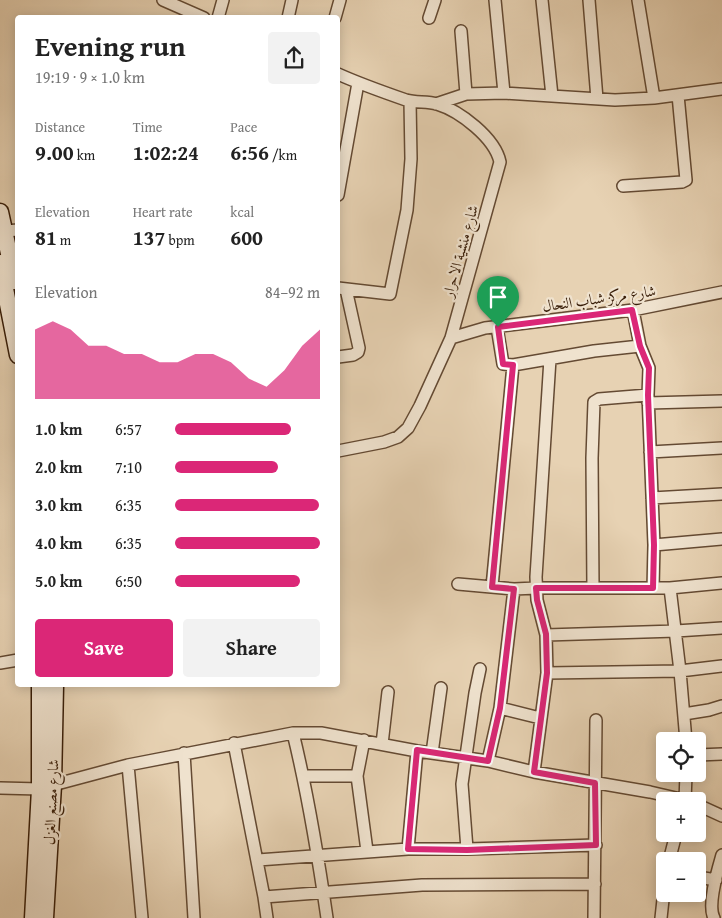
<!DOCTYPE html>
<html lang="en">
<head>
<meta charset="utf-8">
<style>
	:root { --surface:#fff; --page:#f2f2f2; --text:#222; --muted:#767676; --accent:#db2777 }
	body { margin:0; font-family:"Gentium Book Plus",Amiri,serif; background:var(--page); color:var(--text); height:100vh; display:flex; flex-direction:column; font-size:19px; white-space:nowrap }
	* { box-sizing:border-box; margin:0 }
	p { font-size:16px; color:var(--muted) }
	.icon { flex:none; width:28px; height:28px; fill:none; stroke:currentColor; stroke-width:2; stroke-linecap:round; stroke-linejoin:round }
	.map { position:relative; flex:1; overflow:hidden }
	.drawer { position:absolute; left:15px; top:15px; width:325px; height:672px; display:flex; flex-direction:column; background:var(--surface); border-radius:5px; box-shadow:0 2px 12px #0003 }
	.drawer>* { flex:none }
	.controls { position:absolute; left:656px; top:732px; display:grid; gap:10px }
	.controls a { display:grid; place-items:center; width:50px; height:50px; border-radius:5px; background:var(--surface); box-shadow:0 2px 12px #0003; font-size:25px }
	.pin { position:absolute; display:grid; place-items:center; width:42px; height:42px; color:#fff; margin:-51px -21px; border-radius:50% 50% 50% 0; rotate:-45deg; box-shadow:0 0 5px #0007 }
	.pin .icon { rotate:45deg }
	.round { display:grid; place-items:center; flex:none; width:52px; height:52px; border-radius:5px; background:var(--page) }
	.summary { display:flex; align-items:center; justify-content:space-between; height:85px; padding:0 20px }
	h1 { font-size:28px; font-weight:700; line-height:38px }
	.metrics { display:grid; grid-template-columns:repeat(3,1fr); gap:8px; height:85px; padding:5px 20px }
	.metrics div { display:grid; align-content:center }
	.metrics b { font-size:21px; font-weight:700 }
	.metrics small { font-size:14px; font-weight:400 }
	.metrics p { font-size:14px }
	.chart { height:140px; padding:10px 20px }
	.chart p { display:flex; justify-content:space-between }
	.chart svg { width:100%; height:90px; margin-top:5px; fill:var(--accent); opacity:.7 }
	.cta { display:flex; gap:10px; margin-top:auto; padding:10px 20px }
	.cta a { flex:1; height:58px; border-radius:5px; background:var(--accent); color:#fff; font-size:20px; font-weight:700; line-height:58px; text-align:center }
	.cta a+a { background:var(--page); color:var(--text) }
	ul { padding:0 20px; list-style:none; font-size:16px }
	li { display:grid; grid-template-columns:80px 60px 1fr; align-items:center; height:38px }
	li i { height:12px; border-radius:6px; background:var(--accent) }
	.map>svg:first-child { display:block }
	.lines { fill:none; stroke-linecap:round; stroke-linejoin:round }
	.street-casing { stroke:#644a33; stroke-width:14 }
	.secondary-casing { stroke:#381d08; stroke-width:19 }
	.street { stroke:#efe2ce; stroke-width:11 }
	.secondary { stroke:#efe2ce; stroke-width:16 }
	.route-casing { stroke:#fff; stroke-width:10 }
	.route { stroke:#db2777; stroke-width:6 }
	.labels { text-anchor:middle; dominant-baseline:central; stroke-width:4.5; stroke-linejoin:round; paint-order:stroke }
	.street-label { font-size:15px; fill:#381d08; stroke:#efe2ce }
</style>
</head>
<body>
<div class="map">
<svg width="722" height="918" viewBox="0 0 722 918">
	<rect width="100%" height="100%" fill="#e7d2b3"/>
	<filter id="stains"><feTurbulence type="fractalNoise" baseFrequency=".004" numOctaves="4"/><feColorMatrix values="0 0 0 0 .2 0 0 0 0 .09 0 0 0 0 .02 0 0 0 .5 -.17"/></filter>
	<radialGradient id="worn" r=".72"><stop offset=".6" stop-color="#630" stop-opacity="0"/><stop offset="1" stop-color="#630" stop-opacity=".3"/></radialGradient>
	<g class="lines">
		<g class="street-casing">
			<path id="street" d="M 163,0 L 204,18
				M 495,0 L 504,93 L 615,100 L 654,98 L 722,89
				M 542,0 L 552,96
				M 589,0 L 597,99
				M 638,0 L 654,98
				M 218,18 L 223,0
				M 288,18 L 292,0
				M 335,18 L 340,0
				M 429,18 L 435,0
				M 461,31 L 466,94
				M 338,74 C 360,84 383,92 406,100 C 416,103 427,101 437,104 C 460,111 495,138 500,162 L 451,338 L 420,406 L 408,428 L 398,437 L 384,442 L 338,451
				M 436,104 L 466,94 L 504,93
				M 623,186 L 682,182 L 686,180 L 678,95
				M 338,195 L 358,83
				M 5,231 L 18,230
				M 338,288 L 390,294 L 407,210 L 411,159 L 410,101
				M 633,310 L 640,346 L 649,368 L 648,395 L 654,545 L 653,588
				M 497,327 L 503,364 L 513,365 L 594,351 L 640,346
				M 451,338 L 485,328 L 633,310 L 722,292
				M 338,357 L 353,355 L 358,352 L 359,348 L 346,289
				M 648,403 L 722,401
				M 650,452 L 722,448
				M 652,498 L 722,494
				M 654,545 L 722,539
				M 458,584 L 514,589 L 536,588 L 670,588 L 722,583
				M 492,587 L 513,365
				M 593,588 L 592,458 L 594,402 L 599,399 L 648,395
				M 670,588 L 680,671 L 686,741
				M 546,635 L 676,631 L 722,628
				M 0,663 L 18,660
				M 547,673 L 680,671 L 722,666
				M 500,708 L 540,718
				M 684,714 L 709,710 L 722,706
				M 293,733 C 308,794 318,856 327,918
				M 364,740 L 357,776 L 367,851
				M 234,743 L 264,897 L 267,918
				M 382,744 L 388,692
				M 184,753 L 194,918
				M 432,753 L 441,688
				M 698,755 L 722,754
				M 488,761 L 500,708 L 514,589
				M 128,765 L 293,733 L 321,733 L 417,751 L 488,761 L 534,772 L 650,792 L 689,801
				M 534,772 L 547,673 L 546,635 L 537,600 L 536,577 L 550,359
				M 304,776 L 357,776
				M 53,785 L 128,765 L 142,918
				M 0,788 L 40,789
				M 685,801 L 686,774
				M 698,805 L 722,816
				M 408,849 L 417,751
				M 467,849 L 462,784 L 475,693 L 480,669
				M 258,860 L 408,849 L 467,849 L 596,845
				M 669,861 L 676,834
				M 698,877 L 716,880
				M 264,897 L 422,885 L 595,884
				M 594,918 L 596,720
				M 661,918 L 665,881
				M 714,918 C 707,905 718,869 722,855"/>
		</g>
		<g class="secondary-casing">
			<path id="secondary" d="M 0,212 L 15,281
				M 0,263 L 18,355
				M 33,918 L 40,789 L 40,685
				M 45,918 L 53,785 L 55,685"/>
		</g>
		<use href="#street" class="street"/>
		<use href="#secondary" class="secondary"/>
	</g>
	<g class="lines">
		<g class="route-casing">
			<path id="route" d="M 632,310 L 640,346 L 649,368 L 648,395 L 654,545 L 653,588 L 536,588 L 537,600 L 546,634 L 547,673 L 534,772 L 595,783 L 596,845 L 467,850 L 408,849 L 417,750 L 488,761 L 500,708 L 514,589 L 492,587 L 513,365 L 503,364 L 498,327 Z"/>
		</g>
		<use href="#route" class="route"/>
	</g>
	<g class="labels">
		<g class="street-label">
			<text transform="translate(460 251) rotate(-74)">شارع منشية الاحرار</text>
			<text transform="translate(599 298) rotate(-8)">شارع مركز شباب النحال</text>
			<text transform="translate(51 802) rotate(-87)">شارع مصنع الغزل</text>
		</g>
	</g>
	<rect width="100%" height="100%" filter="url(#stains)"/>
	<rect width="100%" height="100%" fill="url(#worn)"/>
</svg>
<div class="controls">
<a><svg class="icon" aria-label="locate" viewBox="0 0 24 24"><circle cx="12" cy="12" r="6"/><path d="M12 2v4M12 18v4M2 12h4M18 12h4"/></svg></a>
<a>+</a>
<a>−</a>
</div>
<div class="pin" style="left:498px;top:327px;background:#1e9e55"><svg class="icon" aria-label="arrive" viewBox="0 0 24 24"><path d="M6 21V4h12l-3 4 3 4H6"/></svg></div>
<section class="drawer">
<div class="summary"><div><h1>Evening run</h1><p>19:19 · 9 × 1.0 km</p></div><a class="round"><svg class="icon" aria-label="share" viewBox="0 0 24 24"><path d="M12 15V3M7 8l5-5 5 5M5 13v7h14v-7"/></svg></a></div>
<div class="metrics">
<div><p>Distance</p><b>9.00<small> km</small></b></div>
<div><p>Time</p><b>1:02:24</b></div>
<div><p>Pace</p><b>6:56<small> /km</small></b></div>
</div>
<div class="metrics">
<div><p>Elevation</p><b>81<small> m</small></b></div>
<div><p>Heart rate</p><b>137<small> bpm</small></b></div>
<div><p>kcal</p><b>600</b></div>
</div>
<div class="chart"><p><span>Elevation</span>84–92 m</p>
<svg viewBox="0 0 160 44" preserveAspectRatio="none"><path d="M0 44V10L10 6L20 10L30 18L40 18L50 22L60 22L70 26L80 26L90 22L100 22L110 26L120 34L130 38L140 30L150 18L160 10V44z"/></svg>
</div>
<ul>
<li><b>1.0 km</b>6:57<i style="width:80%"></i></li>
<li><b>2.0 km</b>7:10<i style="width:71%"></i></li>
<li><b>3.0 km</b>6:35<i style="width:99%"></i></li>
<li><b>4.0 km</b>6:35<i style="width:100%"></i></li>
<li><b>5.0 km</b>6:50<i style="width:86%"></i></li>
</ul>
<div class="cta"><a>Save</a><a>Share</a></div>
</section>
</div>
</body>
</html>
